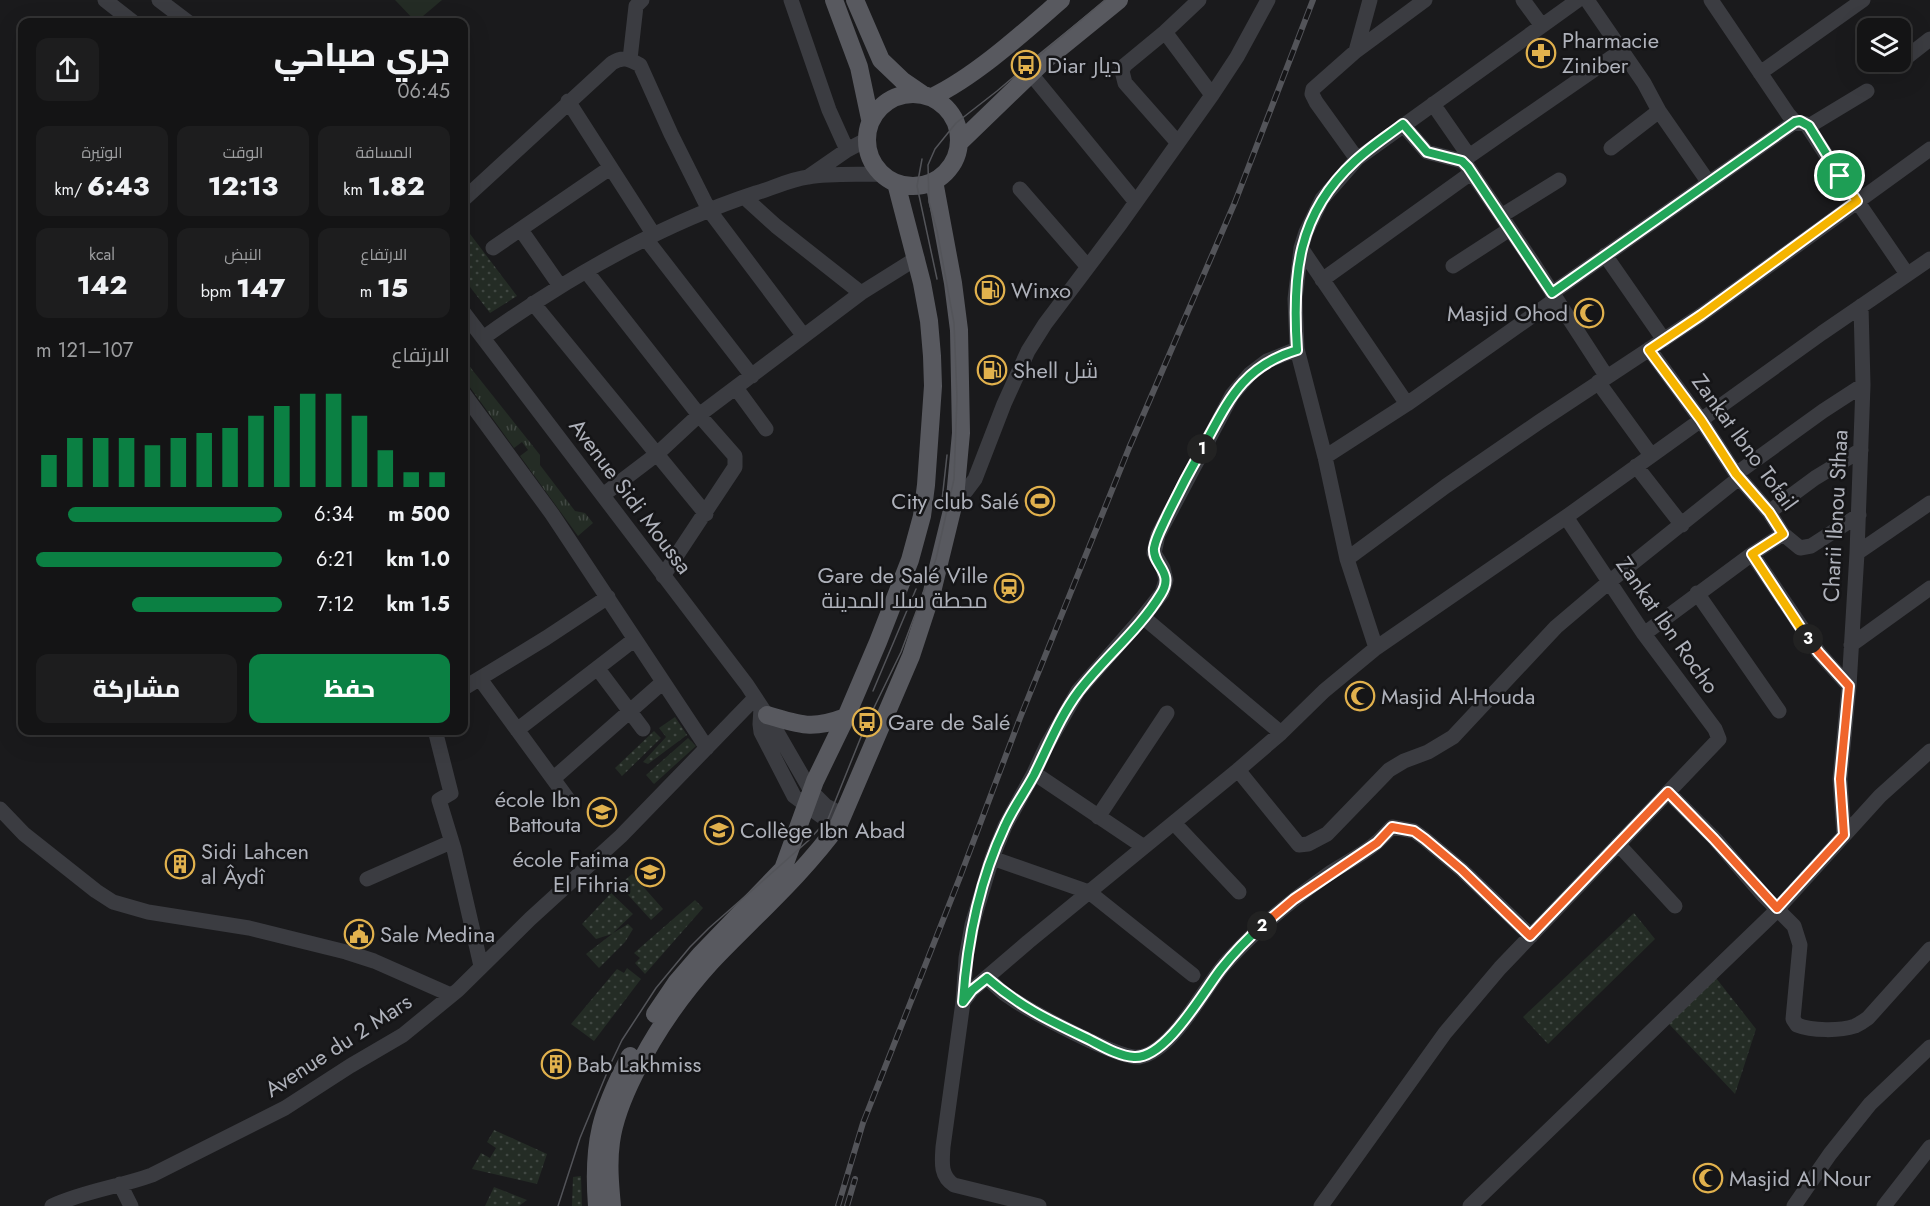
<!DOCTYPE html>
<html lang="ar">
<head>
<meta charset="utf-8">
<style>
	:root { --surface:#141415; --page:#1d1d1e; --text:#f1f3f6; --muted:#9d9ea0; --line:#333334; --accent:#0b8043 }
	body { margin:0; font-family:Jost,Cairo,sans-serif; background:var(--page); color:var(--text); direction:rtl; height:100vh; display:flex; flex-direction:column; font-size:22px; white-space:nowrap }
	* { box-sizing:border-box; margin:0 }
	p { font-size:20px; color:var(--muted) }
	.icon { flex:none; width:33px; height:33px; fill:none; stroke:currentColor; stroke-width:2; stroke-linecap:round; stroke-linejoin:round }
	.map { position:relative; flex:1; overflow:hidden; direction:ltr }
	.side { position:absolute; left:18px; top:18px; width:450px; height:717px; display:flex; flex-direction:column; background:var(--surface); border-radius:12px; box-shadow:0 6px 24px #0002,0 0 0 2px var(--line); direction:rtl }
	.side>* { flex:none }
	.fabs { position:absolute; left:1857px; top:18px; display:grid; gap:12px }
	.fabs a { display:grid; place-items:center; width:54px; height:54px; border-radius:12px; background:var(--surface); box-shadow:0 6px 24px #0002,0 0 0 2px var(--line); font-size:30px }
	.pin { position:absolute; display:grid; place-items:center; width:51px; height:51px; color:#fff; margin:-26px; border:3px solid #fff; border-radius:50%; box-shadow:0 2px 6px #0007 }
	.km { position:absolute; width:30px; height:30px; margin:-15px; border-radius:50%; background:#222; color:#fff; font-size:16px; line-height:30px; text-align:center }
	.round { display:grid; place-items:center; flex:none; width:63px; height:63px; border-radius:12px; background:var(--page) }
	.summary { display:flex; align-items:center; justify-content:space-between; height:102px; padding:0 18px }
	h1 { font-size:33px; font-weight:800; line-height:45px }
	.metrics { display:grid; grid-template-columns:repeat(3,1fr); gap:9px; height:102px; padding:6px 18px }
	.metrics div { display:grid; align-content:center; border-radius:12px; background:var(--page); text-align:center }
	.metrics b { font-size:26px; font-weight:800 }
	.metrics small { font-size:16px; font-weight:400 }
	.metrics p { font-size:16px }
	.chart { height:168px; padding:12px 18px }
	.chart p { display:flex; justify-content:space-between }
	.chart svg { width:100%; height:108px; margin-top:6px; stroke:var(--accent); stroke-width:6 }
	.action { display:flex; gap:12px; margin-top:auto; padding:12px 18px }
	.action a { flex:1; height:69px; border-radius:12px; background:var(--accent); color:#fff; font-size:24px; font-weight:800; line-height:69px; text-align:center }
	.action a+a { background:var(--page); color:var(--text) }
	ul { padding:0 18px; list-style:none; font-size:20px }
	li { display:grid; grid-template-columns:96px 72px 1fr; align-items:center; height:45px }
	li i { height:15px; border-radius:8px; background:var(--accent) }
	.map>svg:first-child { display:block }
	.grass { fill:url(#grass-tufts) }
	.garden { fill:url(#garden-dots) }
	.pitch { fill:#242c25 }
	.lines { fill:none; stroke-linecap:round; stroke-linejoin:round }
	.minor { stroke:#3b3c41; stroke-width:15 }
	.major { stroke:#58595f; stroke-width:18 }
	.tram { stroke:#535459; stroke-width:1.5 }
	.rail-casing { stroke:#535459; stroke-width:6 }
	.rail { stroke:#151517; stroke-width:4; stroke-dasharray:11; stroke-linecap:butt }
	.split-1-casing { stroke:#fff; stroke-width:12 }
	.split-2-casing { stroke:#fff; stroke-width:12 }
	.split-3-casing { stroke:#fff; stroke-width:12 }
	.split-4-casing { stroke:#fff; stroke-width:12 }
	.split-1 { stroke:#22a559; stroke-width:8 }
	.split-2 { stroke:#22a559; stroke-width:8 }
	.split-3 { stroke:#f0652b; stroke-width:8 }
	.split-4 { stroke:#f5b400; stroke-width:8 }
	.labels { text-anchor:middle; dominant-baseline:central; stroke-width:5; stroke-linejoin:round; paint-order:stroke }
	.poi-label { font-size:22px; fill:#aeb1ba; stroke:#151517; text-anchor:start }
	.street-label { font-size:22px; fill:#aeb1ba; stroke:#151517 }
</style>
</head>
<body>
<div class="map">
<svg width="1930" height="1206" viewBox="0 0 1930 1206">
	<defs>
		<pattern id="grass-tufts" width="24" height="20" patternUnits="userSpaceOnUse" patternTransform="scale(1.5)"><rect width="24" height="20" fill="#242c25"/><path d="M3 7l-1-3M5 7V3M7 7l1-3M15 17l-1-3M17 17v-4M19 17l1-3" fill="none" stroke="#414843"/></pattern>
		<pattern id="garden-dots" width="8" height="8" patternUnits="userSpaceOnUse" patternTransform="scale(1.5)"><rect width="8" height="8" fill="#242c25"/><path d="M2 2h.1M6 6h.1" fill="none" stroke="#414843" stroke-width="1.8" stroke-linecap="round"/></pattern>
	</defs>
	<rect width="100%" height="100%" fill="#1a1a1c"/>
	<path class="grass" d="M 467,357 L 470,367 L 540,455 L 540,465 L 575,511 L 585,513 L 593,523 L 578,536 L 520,456 L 528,450 L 522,442 L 514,448 L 464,379 L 464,360 Z"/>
	<path class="garden" d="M 464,226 L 517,296 L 490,313 L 464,279 Z
		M 675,717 L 687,735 L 648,764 L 643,762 L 666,737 L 659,728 Z
		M 654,731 L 661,738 L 622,776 L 615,768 Z
		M 688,738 L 696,746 L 654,784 L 646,775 Z
		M 632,874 L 663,909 L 651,920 L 619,885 Z
		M 611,893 L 633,914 L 613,933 L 628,924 L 633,929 L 625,942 L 599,968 L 586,954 L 612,934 L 596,939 L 582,924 Z
		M 695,900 L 703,908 L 645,974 L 635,963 L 640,958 L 634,953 Z
		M 1634,913 L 1655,939 L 1548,1044 L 1523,1017 Z
		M 627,968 L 641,979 L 594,1041 L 571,1024 L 617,969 L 624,973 Z
		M 1716,978 L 1756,1029 L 1735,1094 L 1669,1024 Z
		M 494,1130 L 547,1154 L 537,1184 L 472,1169 L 481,1153 L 490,1158 L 496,1148 L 487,1142 Z
		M 581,1176 L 582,1206 L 572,1206 L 573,1177 Z
		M 494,1187 L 527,1200 L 519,1206 L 485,1206 Z"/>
	<path class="pitch" d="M 395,0 L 442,0 L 416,22 Z"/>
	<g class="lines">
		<path class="minor" d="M 105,0 L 133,22
			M 159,0 L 188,22
			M 791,0 L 829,110 L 847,150
			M 1523,0 L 1542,26
			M 1587,0 L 1644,83 L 1659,111 L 1709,183
			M 1711,0 L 1788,114 L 1795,122 L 1806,124 L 1840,176 L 1907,274
			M 1165,32 L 1212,95
			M 1356,51 L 1370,0
			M 630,59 L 636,6 L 642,0
			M 1898,64 L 1930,39
			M 1760,73 L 1863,0
			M 1031,74 L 1135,201
			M 568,101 L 654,235
			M 1433,104 L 1469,156
			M 1403,125 L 1427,152 L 1462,161 L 1468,167 L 1533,263 L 1607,377
			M 1809,126 L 1867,91
			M 1178,143 L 1125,83 L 1122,71 L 1125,65 L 1165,32 L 1199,0
			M 1611,148 L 1659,111
			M 1357,159 L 1316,102 L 1312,94 L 1313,89 L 1356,51 L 1425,0
			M 1462,161 L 1621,51
			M 808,177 L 847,150 L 866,140
			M 1020,189 L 1088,267
			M 744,197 L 776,226 L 861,293 L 917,258
			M 464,199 L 612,63 C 623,56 629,59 640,65 L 671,134 L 709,210 L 803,335
			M 1501,216 L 1559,180
			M 521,230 L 560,286
			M 646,239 L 752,376
			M 493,248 L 610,168
			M 1301,248 L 1407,404
			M 1605,255 L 1664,340
			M 1453,266 L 1510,229
			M 586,271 L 699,415 L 735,456 L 735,467 L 663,576
			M 1322,280 L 1471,173
			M 1552,293 L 1795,122
			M 533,303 L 706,514
			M 464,313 L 747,685 L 770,720 L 811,791 L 826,806 L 843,815
			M 483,338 C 567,278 658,225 756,193 C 773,188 791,179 808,177 C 830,173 859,175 881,174
			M 1649,349 L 1701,420 L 1736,474 L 1769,512 L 1783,534 L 1800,548 L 1811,546 L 1859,515
			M 1598,382 L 1651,455
			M 736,388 L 766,429
			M 464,394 L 552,514 L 707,748
			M 1325,457 L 1407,404 L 1556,299
			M 1636,466 L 1682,525
			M 1736,474 L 1823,411 L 1863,385
			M 603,495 L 657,454 L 699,415 L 861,293
			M 955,498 L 966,491 L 975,479 L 1004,404 L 1028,351 L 1045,324 L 1121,223 L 1212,95 L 1237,57 L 1268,0
			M 1769,512 L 1815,478 L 1861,450
			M 1857,553 L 1930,503
			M 1752,554 L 1819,653 L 1849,686
			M 1347,559 L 1446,486 L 1539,422 L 1701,315 L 1930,149
			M 1697,593 L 1779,711
			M 1143,617 L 1281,733
			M 1644,634 L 1752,554 L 1783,534
			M 1851,645 L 1930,588
			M 1376,648 L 1347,559 L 1325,457 L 1297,349 L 1295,299 L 1301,248 L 1306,232 L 1322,199 L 1357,159 L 1578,0
			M 598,669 L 643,729
			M 480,679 L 570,802
			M 464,688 L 546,638 L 608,597
			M 761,708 L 760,724 L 761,732 L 794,796 L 821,816 L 839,824
			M 435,730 L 451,793 L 439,800 L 454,849 L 481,966
			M 517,730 L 635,639
			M 1238,770 L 1299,845 L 1308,844 L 1327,834 L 1389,770 L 1404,761 L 1428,752 L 1453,737 L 1556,627 L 1609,582 L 1739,478
			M 1034,773 L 1144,847
			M 554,778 L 663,682
			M 1668,792 L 1715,839 L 1764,896 L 1794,926 L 1800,945 L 1793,1019 L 1797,1025 C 1812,1031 1840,1031 1855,1026 C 1859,1024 1864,1021 1868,1018 L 1930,949
			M 0,809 L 24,834 L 96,891 L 113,902 L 148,912 L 249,928 L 346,952 L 374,961 L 451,995
			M 1098,817 L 1167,713
			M 1174,823 L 1239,892
			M 1844,835 L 1840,779 L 1849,686 L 1857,553 L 1863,385 L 1861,306
			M 1618,844 L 1675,906
			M 992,858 L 1089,892 L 1193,975
			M 367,879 L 451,842
			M 987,978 C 995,985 1002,993 1011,998 C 1030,1011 1120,1060 1139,1057 C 1172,1052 1203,990 1224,965 C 1256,929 1288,903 1327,875 C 1343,864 1361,856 1376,843 C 1382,838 1387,832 1392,827 L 1414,831 L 1425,839 L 1462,870 L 1531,936
			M 963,1002 L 972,990 L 1028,942 L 1238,770 L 1281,733 L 1324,691 L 1376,648 L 1566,517 L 1822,333 L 1930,259
			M 120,1184 L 131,1206
			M 52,1206 C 84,1191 119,1187 152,1175 L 285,1108 L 350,1066 L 403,1035 L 458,990 L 530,919 L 621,836 L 755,698
			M 1039,1206 L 954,1185 C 940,1176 942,1162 943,1147 L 963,1002 L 966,958 L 972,925 L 992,858 L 1005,826 L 1034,773 L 1047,745 L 1078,691 L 1143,617 L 1162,593 L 1166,580 L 1163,568 L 1154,553 L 1158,535 L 1232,395 L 1250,374 L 1267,361 L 1297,349
			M 1321,1206 L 1445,1033 L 1500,968 L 1719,739 L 1715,729 L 1644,634 L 1566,517
			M 1470,1206 L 1772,915 L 1880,796 L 1930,751
			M 1794,1206 L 1830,1154 L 1870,1104 L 1930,1047
			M 1884,1206 L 1930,1147"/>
		<path class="major" d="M 834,0 L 859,67 L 870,119
			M 855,0 L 881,60 L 903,81 L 922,94
			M867 140a46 46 0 1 1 92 0a46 46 0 1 1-92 0Z
			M 932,97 C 976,76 1024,32 1061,0
			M 959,143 L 1044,61 L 1119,0
			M 767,715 C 802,725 811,730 846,717
			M 655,1014 L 676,983 L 701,954 L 783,869 L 815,781 L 846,717 L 878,642 L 910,560 L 922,516 L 926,485 L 933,386 L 932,356 L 929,321 L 922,283 L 896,183
			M 597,1206 C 592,1142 601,1112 630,1056
			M 612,1206 C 610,1185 608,1163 611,1142 C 614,1118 624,1095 635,1073 C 655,1032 681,995 712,961 C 755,916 803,874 839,824 L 911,656 L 932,592 L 955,498 L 961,433 L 959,330 L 953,283 L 934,181"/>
		<path class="tram" d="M 922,159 L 917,186 L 937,279
			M 942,500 L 947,455
			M 873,691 L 916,589
			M 558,1206 L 580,1138 L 611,1063 L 622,1040 L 656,988 L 690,947 L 709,928 L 808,841 L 828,819 L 867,722 L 901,652 L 936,559 L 954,479 L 957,398 L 954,323 L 937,231 L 929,202 L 928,165 L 935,149 L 956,123 L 997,91 L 1105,0"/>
		<g class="rail-casing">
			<path id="rail" d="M 838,1206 L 863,1123 L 960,877 L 1020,718 L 1129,448 L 1235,202 L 1313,0
				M 847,1206 L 855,1179"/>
		</g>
		<use href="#rail" class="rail"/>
	</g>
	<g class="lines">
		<g class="split-1-casing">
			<path id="split-1" d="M 1202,449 C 1228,402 1241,367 1297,350 C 1292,275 1297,214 1355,161 C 1370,147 1387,136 1403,124 L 1427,152 L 1462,161 L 1468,167 L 1552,293 L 1795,122 L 1800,121 L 1809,126 L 1840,176"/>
		</g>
		<g class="split-2-casing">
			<path id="split-2" d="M 1202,449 C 1189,472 1177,495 1166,518 C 1162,527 1156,537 1154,548 C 1152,565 1175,572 1161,594 C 1139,630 1105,657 1079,691 C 1060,716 1048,747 1034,775 C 1025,792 1013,808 1005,826 C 979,881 967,942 963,1002 L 972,990 L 987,978 C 1018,1005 1046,1019 1084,1037 C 1099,1044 1117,1056 1134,1057 C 1166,1059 1203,992 1221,969 C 1233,954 1247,939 1262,926"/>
		</g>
		<g class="split-3-casing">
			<path id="split-3" d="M 1262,926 L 1294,899 L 1377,843 L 1392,827 L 1414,831 L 1425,839 L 1462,870 L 1530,936 L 1668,792 L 1714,839 L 1777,908 L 1844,835 L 1840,779 L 1849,686 L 1819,653 L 1808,639"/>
		</g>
		<g class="split-4-casing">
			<path id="split-4" d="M 1808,639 L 1752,554 L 1783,534 L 1769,512 L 1736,474 L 1701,420 L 1649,350 L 1701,315 L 1857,201 L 1840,176"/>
		</g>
		<use href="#split-1" class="split-1"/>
		<use href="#split-2" class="split-2"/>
		<use href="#split-3" class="split-3"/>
		<use href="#split-4" class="split-4"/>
	</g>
	<defs>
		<g id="pharmacy-ring" transform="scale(1.5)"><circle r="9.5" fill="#151517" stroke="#e1b14d" stroke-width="1.5"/><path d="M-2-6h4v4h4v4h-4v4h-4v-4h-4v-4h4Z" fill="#e1b14d"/></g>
		<g id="bus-ring" transform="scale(1.5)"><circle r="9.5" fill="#151517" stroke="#e1b14d" stroke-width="1.5"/><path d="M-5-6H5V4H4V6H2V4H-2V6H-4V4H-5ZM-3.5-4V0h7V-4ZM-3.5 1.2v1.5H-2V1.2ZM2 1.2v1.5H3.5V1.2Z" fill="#e1b14d"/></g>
		<g id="fuel-ring" transform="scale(1.5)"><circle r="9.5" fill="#151517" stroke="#e1b14d" stroke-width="1.5"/><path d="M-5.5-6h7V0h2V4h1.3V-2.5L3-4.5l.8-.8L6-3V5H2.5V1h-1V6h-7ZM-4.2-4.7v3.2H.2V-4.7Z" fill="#e1b14d"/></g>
		<g id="mosque-ring" transform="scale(1.5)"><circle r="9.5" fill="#151517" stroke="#e1b14d" stroke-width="1.5"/><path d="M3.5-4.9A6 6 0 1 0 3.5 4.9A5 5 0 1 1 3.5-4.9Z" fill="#e1b14d"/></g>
		<g id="stadium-ring" transform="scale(1.5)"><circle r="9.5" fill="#151517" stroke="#e1b14d" stroke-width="1.5"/><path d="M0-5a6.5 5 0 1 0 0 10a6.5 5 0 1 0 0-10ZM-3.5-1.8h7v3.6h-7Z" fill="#e1b14d"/></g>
		<g id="station-ring" transform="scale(1.5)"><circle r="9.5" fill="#151517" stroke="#e1b14d" stroke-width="1.5"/><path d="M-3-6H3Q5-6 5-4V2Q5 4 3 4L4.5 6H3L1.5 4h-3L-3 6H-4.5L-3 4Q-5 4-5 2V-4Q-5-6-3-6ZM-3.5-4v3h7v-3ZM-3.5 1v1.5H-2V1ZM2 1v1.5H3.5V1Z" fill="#e1b14d"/></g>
		<g id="school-ring" transform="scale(1.5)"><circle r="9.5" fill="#151517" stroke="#e1b14d" stroke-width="1.5"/><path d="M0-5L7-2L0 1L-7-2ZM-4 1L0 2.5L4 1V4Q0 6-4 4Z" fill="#e1b14d"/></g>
		<g id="building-ring" transform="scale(1.5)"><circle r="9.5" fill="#151517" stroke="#e1b14d" stroke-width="1.5"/><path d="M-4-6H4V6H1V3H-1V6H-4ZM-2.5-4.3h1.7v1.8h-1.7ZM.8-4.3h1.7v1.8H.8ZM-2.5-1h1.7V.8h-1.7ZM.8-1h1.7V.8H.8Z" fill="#e1b14d"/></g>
		<g id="civic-ring" transform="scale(1.5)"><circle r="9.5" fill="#151517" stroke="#e1b14d" stroke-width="1.5"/><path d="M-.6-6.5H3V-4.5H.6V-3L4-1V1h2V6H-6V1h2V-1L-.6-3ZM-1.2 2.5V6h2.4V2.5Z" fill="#e1b14d"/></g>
	</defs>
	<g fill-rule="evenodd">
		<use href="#pharmacy-ring" x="1541" y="53"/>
		<use href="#bus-ring" x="1026" y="65"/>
		<use href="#fuel-ring" x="990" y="290"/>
		<use href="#mosque-ring" x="1589" y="313"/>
		<use href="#fuel-ring" x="992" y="370"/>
		<use href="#stadium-ring" x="1040" y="501"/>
		<use href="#station-ring" x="1009" y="588"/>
		<use href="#mosque-ring" x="1360" y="696"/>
		<use href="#bus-ring" x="867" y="722"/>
		<use href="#school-ring" x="602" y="812"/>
		<use href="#school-ring" x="719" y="830"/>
		<use href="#building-ring" x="180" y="864"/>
		<use href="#school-ring" x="650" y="872"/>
		<use href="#civic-ring" x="359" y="934"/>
		<use href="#building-ring" x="556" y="1064"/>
		<use href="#mosque-ring" x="1708" y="1178"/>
	</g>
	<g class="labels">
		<g class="poi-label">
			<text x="1562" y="40">Pharmacie<tspan x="1562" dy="25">Ziniber</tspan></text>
			<text x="1047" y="65">Diar ديار</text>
			<text x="1011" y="290">Winxo</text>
			<text x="1568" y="313" text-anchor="end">Masjid Ohod</text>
			<text x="1013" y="370">Shell شل</text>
			<text x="1019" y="501" text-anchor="end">City club Salé</text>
			<text x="988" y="575" text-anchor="end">Gare de Salé Ville<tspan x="988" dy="25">محطة سلا المدينة</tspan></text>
			<text x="1381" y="696">Masjid Al-Houda</text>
			<text x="888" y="722">Gare de Salé</text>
			<text x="581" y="799" text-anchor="end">école Ibn<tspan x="581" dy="25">Battouta</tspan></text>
			<text x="740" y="830">Collège Ibn Abad</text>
			<text x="201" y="851">Sidi Lahcen<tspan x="201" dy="25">al Âydî</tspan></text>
			<text x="629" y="859" text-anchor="end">école Fatima<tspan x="629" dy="25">El Fihria</tspan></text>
			<text x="380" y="934">Sale Medina</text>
			<text x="577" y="1064">Bab Lakhmiss</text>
			<text x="1729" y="1178">Masjid Al Nour</text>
		</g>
		<g class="street-label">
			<text transform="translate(1745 442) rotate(54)">Zankat Ibno Tofail</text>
			<text transform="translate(631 496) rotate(53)">Avenue Sidi Moussa</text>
			<text transform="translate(1835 516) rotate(-87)">Charii Ibnou Sthaa</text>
			<text transform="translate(1668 625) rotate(55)">Zankat Ibn Rocho</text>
			<text transform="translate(338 1045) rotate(-33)">Avenue du 2 Mars</text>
		</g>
	</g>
</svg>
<div class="fabs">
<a><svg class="icon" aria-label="layers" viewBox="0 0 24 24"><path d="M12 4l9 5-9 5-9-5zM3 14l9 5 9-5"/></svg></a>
</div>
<div class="pin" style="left:1840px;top:176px;background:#1e9e55"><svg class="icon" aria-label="arrive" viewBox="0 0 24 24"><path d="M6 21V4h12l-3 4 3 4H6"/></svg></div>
<b class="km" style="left:1202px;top:449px">1</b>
<b class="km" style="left:1262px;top:926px">2</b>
<b class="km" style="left:1808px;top:639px">3</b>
<section class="side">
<div class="summary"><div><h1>جري صباحي</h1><p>06:45</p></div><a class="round"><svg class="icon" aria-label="share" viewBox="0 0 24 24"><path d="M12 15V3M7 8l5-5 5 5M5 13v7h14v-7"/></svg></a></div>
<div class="metrics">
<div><p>المسافة</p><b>1.82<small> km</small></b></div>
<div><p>الوقت</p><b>12:13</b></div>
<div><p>الوتيرة</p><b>6:43<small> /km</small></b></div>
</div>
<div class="metrics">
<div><p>الارتفاع</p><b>15<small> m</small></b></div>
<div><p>النبض</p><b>147<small> bpm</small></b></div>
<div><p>kcal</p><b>142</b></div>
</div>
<div class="chart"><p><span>الارتفاع</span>107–121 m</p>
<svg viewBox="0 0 160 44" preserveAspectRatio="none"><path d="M5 44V31M15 44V24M25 44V24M35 44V24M45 44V27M55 44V24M65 44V22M75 44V20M85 44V15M95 44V11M105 44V6M115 44V6M125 44V15M135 44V29M145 44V38M155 44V38"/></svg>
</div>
<ul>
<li><b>500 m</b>6:34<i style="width:87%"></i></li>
<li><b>1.0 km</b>6:21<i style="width:100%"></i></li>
<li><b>1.5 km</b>7:12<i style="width:61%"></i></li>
</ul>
<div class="action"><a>حفظ</a><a>مشاركة</a></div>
</section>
</div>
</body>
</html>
